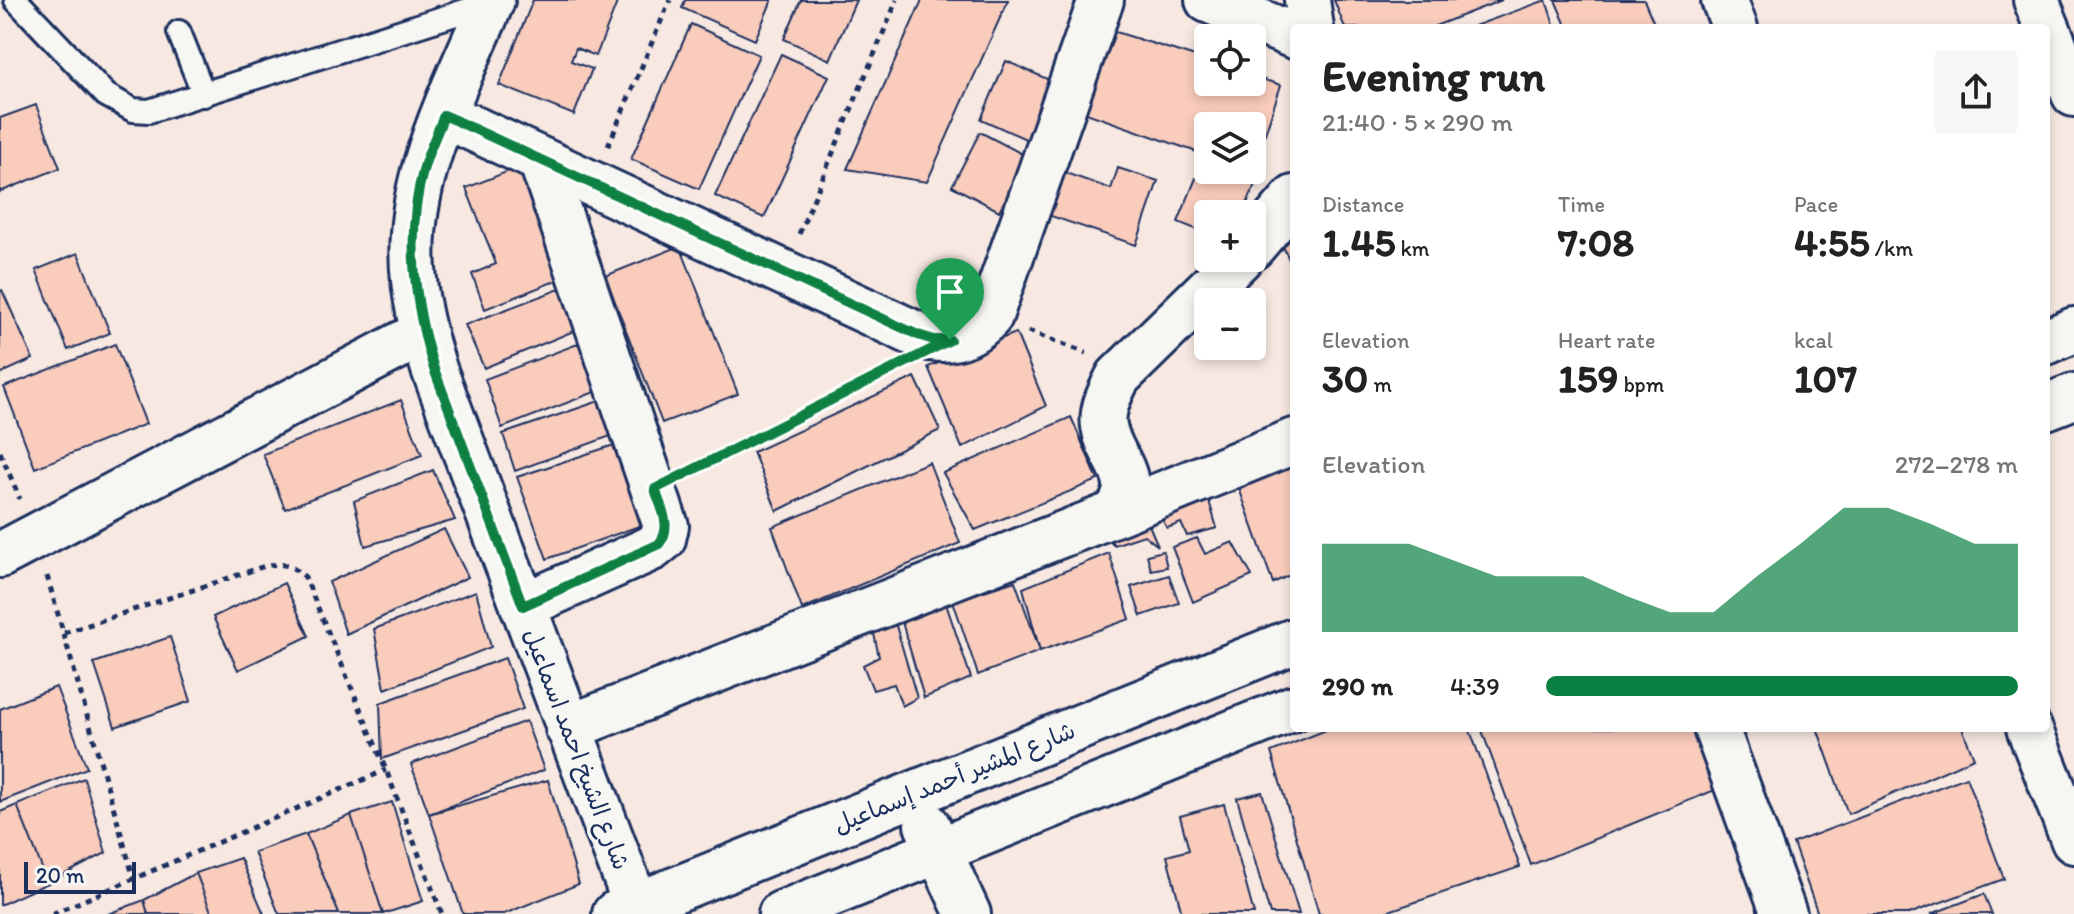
<!DOCTYPE html>
<html lang="en">
<head>
<meta charset="utf-8">
<style>
	:root { --surface:#fff; --page:#f6f6f6; --text:#222; --muted:#767676; --accent:#0b8043 }
	body { margin:0; font-family:Itim,"Playpen Sans Arabic",sans-serif; background:var(--page); color:var(--text); height:100vh; display:flex; flex-direction:column; font-size:30px; white-space:nowrap }
	* { box-sizing:border-box; margin:0 }
	p { font-size:26px; color:var(--muted) }
	.icon { flex:none; width:44px; height:44px; fill:none; stroke:currentColor; stroke-width:2; stroke-linecap:round; stroke-linejoin:round }
	.map { position:relative; flex:1; overflow:hidden }
	.drawer { position:absolute; left:1290px; top:24px; width:760px; height:708px; display:flex; flex-direction:column; background:var(--surface); border-radius:8px; box-shadow:0 4px 12px #0003 }
	.drawer>* { flex:none }
	.controls { position:absolute; left:1194px; top:24px; display:grid; gap:16px }
	.controls a { display:grid; place-items:center; width:72px; height:72px; border-radius:8px; background:var(--surface); box-shadow:0 4px 12px #0003; font-size:40px }
	.scale { position:absolute; left:24px; bottom:20px; width:112px; box-sizing:border-box; padding-left:8px; border:4px solid #1b2f5e; border-top:0; font-size:22px; line-height:28px; white-space:nowrap; color:#1b2f5e; -webkit-text-stroke:6px #f6f6f2; paint-order:stroke }
	.pin { position:absolute; display:grid; place-items:center; width:68px; height:68px; color:#fff; margin:-82px -34px; border-radius:50% 50% 50% 0; rotate:-45deg; box-shadow:0 0 8px #0007 }
	.pin .icon { rotate:45deg }
	.round { display:grid; place-items:center; flex:none; width:84px; height:84px; border-radius:8px; background:var(--page) }
	.summary { display:flex; align-items:center; justify-content:space-between; height:136px; padding:0 32px }
	h1 { font-size:44px; font-weight:700; line-height:60px }
	.figures { display:grid; grid-template-columns:repeat(3,1fr); gap:12px; height:136px; padding:8px 32px }
	.figures div { display:grid; align-content:center }
	.figures b { font-size:40px; font-weight:700 }
	.figures small { font-size:22px; font-weight:400 }
	.figures p { font-size:22px }
	.chart { height:224px; padding:16px 32px }
	.chart p { display:flex; justify-content:space-between }
	.chart svg { width:100%; height:144px; margin-top:8px; fill:var(--accent); opacity:.7 }
	ul { padding:0 32px; list-style:none; font-size:26px }
	li { display:grid; grid-template-columns:128px 96px 1fr; align-items:center; height:60px }
	li i { height:20px; border-radius:10px; background:var(--accent) }
	.map>svg:first-child { display:block }
	.building { fill:#f9ccbc; stroke:#1b2f5e; stroke-width:2 }
	.lines { fill:none; stroke-linecap:round; stroke-linejoin:round }
	.service-casing { stroke:#1b2f5e; stroke-width:28 }
	.minor-casing { stroke:#1b2f5e; stroke-width:50 }
	.tertiary-casing { stroke:#1b2f5e; stroke-width:50 }
	.path { stroke:#1b2f5e; stroke-width:5; stroke-dasharray:6 6; stroke-linecap:butt }
	.service { stroke:#f6f6f2; stroke-width:22 }
	.minor { stroke:#f6f6f2; stroke-width:44 }
	.tertiary { stroke:#f6f6f2; stroke-width:44 }
	.route-casing { stroke:#fff; stroke-width:16 }
	.route { stroke:#0b8043; stroke-width:10 }
	.labels { text-anchor:middle; dominant-baseline:central; stroke-width:7; stroke-linejoin:round; paint-order:stroke }
	.street-label { font-size:24px; fill:#1b2f5e; stroke:#f6f6f2 }
</style>
</head>
<body>
<div class="map">
<svg width="2074" height="914" viewBox="0 0 2074 914">
	<rect width="100%" height="100%" fill="#f7e9e2"/>
	<filter id="ink" filterUnits="userSpaceOnUse"><feTurbulence type="fractalNoise" baseFrequency=".0125" numOctaves="2"/><feDisplacementMap in="SourceGraphic" scale="16" xChannelSelector="R" yChannelSelector="G"/><feConvolveMatrix kernelMatrix="1 2 1 2 8 2 1 2 1" color-interpolation-filters="sRGB"/></filter>
	<g filter="url(#ink)">
		<path class="building" d="M 533,0 L 618,0 L 596,56 L 576,48 L 571,61 L 592,69 L 574,115 L 499,85 Z
			M 685,0 L 772,0 L 755,40 L 682,8 Z
			M 801,0 L 856,0 L 830,60 L 784,39 Z
			M 922,0 L 1008,0 L 927,182 L 847,169 Z
			M 1334,0 L 1502,0 L 1430,28 L 1345,28 Z
			M 1546,0 L 1555,28 L 1469,28 Z
			M 1555,0 L 1644,0 L 1656,28 L 1567,28 Z
			M 691,24 L 759,55 L 699,189 L 631,159 Z
			M 1113,31 L 1208,61 L 1208,82 L 1252,82 L 1252,76 L 1281,85 L 1254,167 L 1252,167 L 1252,126 L 1208,126 L 1208,156 L 1086,113 Z
			M 781,54 L 829,76 L 764,218 L 715,196 Z
			M 1006,61 L 1054,82 L 1028,140 L 981,119 Z
			M 36,105 L 60,168 L 0,192 L 0,118 Z
			M 980,132 L 1028,157 L 999,211 L 952,186 Z
			M 1205,156 L 1208,157 L 1208,170 L 1241,170 L 1258,177 L 1243,214 L 1208,214 L 1208,234 L 1178,222 Z
			M 524,165 L 568,276 L 485,309 L 472,274 L 496,264 L 466,188 Z
			M 1118,168 L 1158,181 L 1136,245 L 1045,214 L 1060,171 L 1111,189 Z
			M 1294,233 L 1294,270 L 1280,240 Z
			M 680,246 L 738,394 L 662,423 L 605,276 Z
			M 78,253 L 110,333 L 68,350 L 36,270 Z
			M 570,285 L 586,326 L 484,368 L 465,325 Z
			M 2,290 L 33,359 L 0,374 L 0,291 Z
			M 1016,333 L 1046,406 L 962,448 L 928,367 Z
			M 588,340 L 608,387 L 502,428 L 485,379 Z
			M 115,344 L 146,424 L 35,468 L 4,387 Z
			M 915,377 L 940,430 L 777,511 L 753,452 Z
			M 605,399 L 619,433 L 515,471 L 503,434 Z
			M 401,400 L 422,455 L 285,509 L 263,454 Z
			M 1071,417 L 1098,480 L 975,530 L 943,473 Z
			M 614,445 L 642,525 L 547,559 L 517,477 Z
			M 1294,452 L 1294,573 L 1273,583 L 1235,477 Z
			M 929,462 L 960,543 L 802,609 L 772,527 Z
			M 433,470 L 455,520 L 365,546 L 354,501 Z
			M 1204,484 L 1217,528 L 1187,536 L 1181,523 L 1167,528 L 1155,507 Z
			M 1144,513 L 1158,546 L 1144,535 L 1114,545 L 1100,528 Z
			M 444,529 L 468,577 L 346,634 L 329,582 Z
			M 1197,538 L 1205,554 L 1233,542 L 1252,576 L 1193,602 L 1172,547 Z
			M 1163,551 L 1167,567 L 1151,570 L 1147,555 Z
			M 1109,553 L 1130,619 L 1040,651 L 1023,588 Z
			M 1169,575 L 1179,603 L 1141,616 L 1131,587 Z
			M 1015,581 L 1040,651 L 978,675 L 953,601 Z
			M 284,583 L 309,636 L 238,670 L 213,617 Z
			M 476,591 L 491,647 L 385,689 L 374,629 Z
			M 942,592 L 971,678 L 924,698 L 898,608 Z
			M 892,612 L 917,698 L 902,706 L 894,684 L 873,690 L 863,665 L 879,657 L 871,620 Z
			M 170,637 L 191,701 L 115,727 L 94,663 Z
			M 505,658 L 523,709 L 382,759 L 380,703 Z
			M 56,687 L 87,768 L 0,802 L 0,709 Z
			M 526,721 L 544,770 L 429,814 L 411,764 Z
			M 1331,728 L 1469,728 L 1520,867 L 1380,914 L 1319,914 L 1271,752 Z
			M 1481,728 L 1698,728 L 1720,788 L 1531,865 Z
			M 1817,728 L 1962,728 L 1974,758 L 1848,814 Z
			M 1966,777 L 2004,879 L 1909,914 L 1818,914 L 1793,843 Z
			M 84,778 L 106,853 L 48,883 L 17,805 Z
			M 548,780 L 579,884 L 504,914 L 463,914 L 429,814 Z
			M 1262,792 L 1299,914 L 1270,914 L 1237,798 Z
			M 392,802 L 423,901 L 383,914 L 351,815 Z
			M 1224,804 L 1254,914 L 1182,914 L 1167,856 L 1189,850 L 1180,816 Z
			M 17,805 L 48,883 L 0,905 L 0,812 Z
			M 351,815 L 383,914 L 339,914 L 306,834 Z
			M 306,834 L 339,914 L 279,914 L 254,852 Z
			M 240,858 L 264,914 L 212,914 L 196,873 Z
			M 196,873 L 212,914 L 148,914 L 144,900 Z
			M 1984,894 L 1992,914 L 1931,914 Z
			M 144,900 L 148,914 L 108,914 Z"/>
		<g class="lines">
			<g class="service-casing">
				<path id="service" d="M 16,0 L 106,95 L 133,110 L 149,111 L 490,3
					M 179,32 L 204,95"/>
			</g>
			<g class="minor-casing">
				<path id="minor" d="M 492,0 C 456,88 402,182 414,280 C 417,310 425,340 434,369 L 636,905
					M 1208,0 L 1294,36
					M 1307,0 L 1311,28
					M 1724,0 L 1735,28
					M 444,115 L 918,335 C 947,344 969,339 990,316 L 1101,0
					M 1252,247 L 1294,198
					M 2046,342 L 2074,330
					M 2046,407 L 2074,396
					M 1114,514 L 1294,441
					M 0,555 L 423,333
					M 523,606 L 652,548 L 663,539 L 666,526 L 541,160
					M 568,728 L 1114,514 C 1144,479 1109,460 1104,426 C 1101,409 1111,391 1118,377 L 1240,258
					M 1716,728 L 1784,914
					M 2029,728 L 2074,841
					M 927,825 L 968,914
					M 615,914 L 1294,641
					M 781,914 L 1294,708"/>
			</g>
			<g class="tertiary-casing">
				<path id="tertiary" d="M 2036,0 L 2074,94"/>
			</g>
			<path class="path" d="M 608,146 L 670,0
				M 799,234 L 897,0
				M 1028,331 L 1086,353
				M 0,452 L 20,499
				M 688,473 L 893,369
				M 47,576 L 134,879
				M 64,633 L 265,566 C 281,562 292,565 305,577 L 386,770 L 442,914
				M 52,914 L 386,770"/>
			<use href="#service" class="service"/>
			<use href="#minor" class="minor"/>
			<use href="#tertiary" class="tertiary"/>
		</g>
	</g>
	<g class="lines" filter="url(#ink)">
		<g class="route-casing">
			<path id="route" d="M 444,115 L 918,335 L 934,340 L 950,340 L 655,489 C 661,508 673,527 659,544 L 523,606 L 434,369 C 414,303 405,235 424,167 C 429,149 438,132 444,115 Z"/>
		</g>
		<use href="#route" class="route"/>
	</g>
	<g class="labels">
		<g class="street-label">
			<text transform="translate(577 749) rotate(69)">شارع الشيخ احمد اسماعيل</text>
			<text transform="translate(954 777) rotate(-22)">شارع المشير أحمد إسماعيل</text>
		</g>
	</g>
</svg>
<div class="controls">
<a><svg class="icon" aria-label="locate" viewBox="0 0 24 24"><circle cx="12" cy="12" r="6"/><path d="M12 2v4M12 18v4M2 12h4M18 12h4"/></svg></a>
<a><svg class="icon" aria-label="layers" viewBox="0 0 24 24"><path d="M12 4l9 5-9 5-9-5zM3 14l9 5 9-5"/></svg></a>
<a>+</a>
<a>−</a>
</div>
<div class="scale">20 m</div>
<div class="pin" style="left:950px;top:340px;background:#1e9e55"><svg class="icon" aria-label="arrive" viewBox="0 0 24 24"><path d="M6 21V4h12l-3 4 3 4H6"/></svg></div>
<section class="drawer">
<div class="summary"><div><h1>Evening run</h1><p>21:40 · 5 × 290 m</p></div><a class="round"><svg class="icon" aria-label="share" viewBox="0 0 24 24"><path d="M12 15V3M7 8l5-5 5 5M5 13v7h14v-7"/></svg></a></div>
<div class="figures">
<div><p>Distance</p><b>1.45<small> km</small></b></div>
<div><p>Time</p><b>7:08</b></div>
<div><p>Pace</p><b>4:55<small> /km</small></b></div>
</div>
<div class="figures">
<div><p>Elevation</p><b>30<small> m</small></b></div>
<div><p>Heart rate</p><b>159<small> bpm</small></b></div>
<div><p>kcal</p><b>107</b></div>
</div>
<div class="chart"><p><span>Elevation</span>272–278 m</p>
<svg viewBox="0 0 160 44" preserveAspectRatio="none"><path d="M0 44V17L10 17L20 17L30 22L40 27L50 27L60 27L70 33L80 38L90 38L100 27L110 17L120 6L130 6L140 11L150 17L160 17V44z"/></svg>
</div>
<ul>
<li><b>290 m</b>4:39<i style="width:100%"></i></li>
</ul>
</section>
</div>
</body>
</html>
